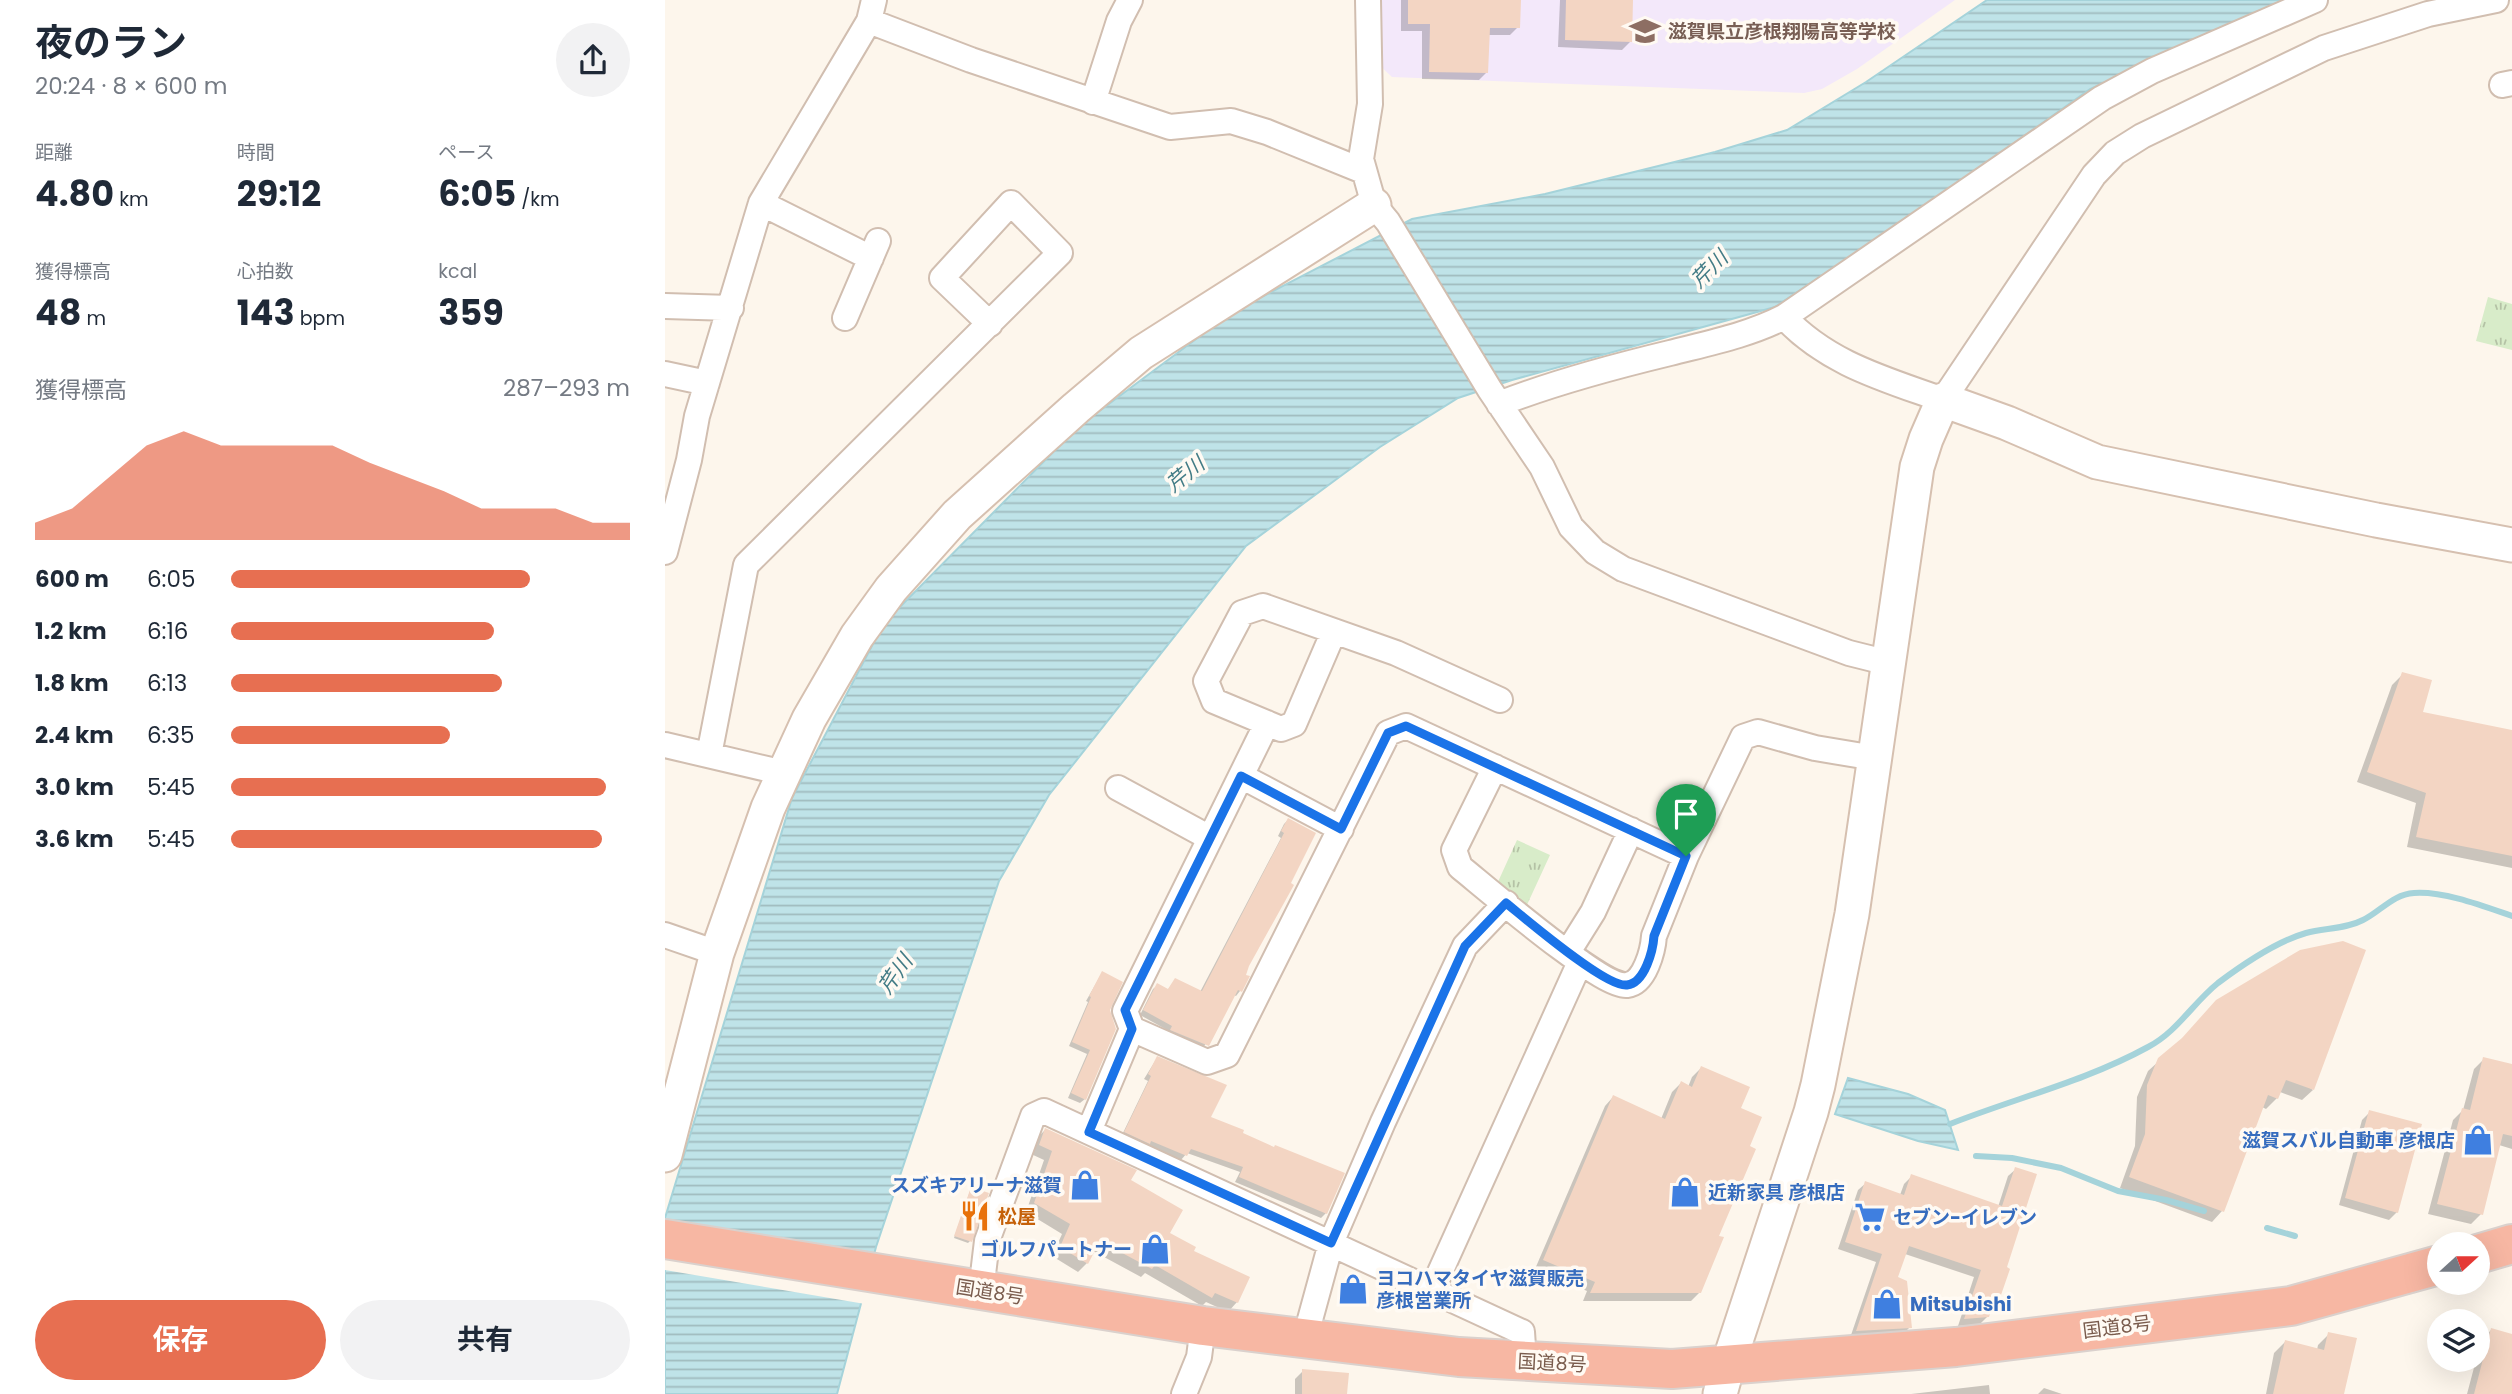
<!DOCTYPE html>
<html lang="ja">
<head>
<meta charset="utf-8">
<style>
	:root { --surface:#fff; --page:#f2f2f3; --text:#1f2937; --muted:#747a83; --accent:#e76f51 }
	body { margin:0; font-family:Poppins,"Noto Sans JP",sans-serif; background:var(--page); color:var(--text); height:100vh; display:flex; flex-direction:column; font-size:26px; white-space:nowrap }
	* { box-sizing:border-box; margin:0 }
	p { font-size:23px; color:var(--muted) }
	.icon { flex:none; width:38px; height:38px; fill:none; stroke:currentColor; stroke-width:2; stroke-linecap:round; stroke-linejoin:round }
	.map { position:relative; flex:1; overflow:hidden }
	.sheet { display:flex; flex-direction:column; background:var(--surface); width:665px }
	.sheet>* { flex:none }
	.needle { width:46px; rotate:69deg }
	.buttons { position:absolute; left:1762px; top:1232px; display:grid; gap:14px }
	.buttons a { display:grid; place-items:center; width:63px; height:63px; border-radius:50%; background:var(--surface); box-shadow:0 7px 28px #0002; font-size:35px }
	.pin { position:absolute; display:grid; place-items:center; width:60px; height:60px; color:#fff; margin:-72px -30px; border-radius:50% 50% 50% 0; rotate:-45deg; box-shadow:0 0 7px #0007 }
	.pin .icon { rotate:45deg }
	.round { display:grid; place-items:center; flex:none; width:74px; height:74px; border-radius:37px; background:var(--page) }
	.headline { display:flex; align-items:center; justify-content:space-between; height:119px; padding:0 35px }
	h1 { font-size:38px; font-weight:700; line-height:52px }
	.figures { display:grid; grid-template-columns:repeat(3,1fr); gap:10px; height:119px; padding:7px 35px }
	.figures div { display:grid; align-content:center }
	.figures b { font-size:35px; font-weight:700 }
	.figures small { font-size:19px; font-weight:400 }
	.figures p { font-size:19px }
	.chart { height:196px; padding:14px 35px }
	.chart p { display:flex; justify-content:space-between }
	.chart svg { width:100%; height:126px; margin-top:7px; fill:var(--accent); opacity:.7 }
	.action { display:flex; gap:14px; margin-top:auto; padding:14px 35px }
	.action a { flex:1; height:80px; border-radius:42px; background:var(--accent); color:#fff; font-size:28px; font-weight:700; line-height:80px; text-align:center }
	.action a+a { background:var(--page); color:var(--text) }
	ul { padding:0 35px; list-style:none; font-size:23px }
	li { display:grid; grid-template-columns:112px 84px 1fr; align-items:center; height:52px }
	li i { height:18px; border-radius:9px; background:var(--accent) }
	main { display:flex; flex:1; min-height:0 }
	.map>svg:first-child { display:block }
	.education { fill:#f3e8fa }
	.park { fill:url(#park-tufts) }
	.water { fill:url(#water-rules); stroke:#a5d3da; stroke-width:2 }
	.pier { fill:#fdf6ec }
	.shadow { fill:#0003 }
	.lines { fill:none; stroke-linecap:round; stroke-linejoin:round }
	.stream { stroke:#a5d3da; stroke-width:6 }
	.building { fill:#f3d5c3 }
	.street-casing { stroke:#d1beb0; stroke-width:28 }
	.secondary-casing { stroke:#d6c0b0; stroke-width:37 }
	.highway-casing { stroke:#dad1cd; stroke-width:42 }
	.street { stroke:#fff; stroke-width:24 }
	.secondary { stroke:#fff; stroke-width:33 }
	.highway { stroke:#f7b7a3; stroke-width:38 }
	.route-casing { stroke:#fff; stroke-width:14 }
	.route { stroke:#1a73e8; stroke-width:9 }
	.labels { text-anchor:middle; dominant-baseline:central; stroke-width:7; stroke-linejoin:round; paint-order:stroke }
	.education-label { font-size:19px; font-weight:bold; fill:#785e54; stroke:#fffaf3; text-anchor:start }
	.shop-label { font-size:19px; font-weight:bold; fill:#366cbe; stroke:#fffaf3; text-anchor:start }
	.food-label { font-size:19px; font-weight:bold; fill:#c56008; stroke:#fffaf3; text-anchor:start }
	.street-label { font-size:19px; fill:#7a5c4d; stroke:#fffaf3 }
	.water-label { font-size:21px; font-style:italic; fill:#437c86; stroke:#fffaf3 }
</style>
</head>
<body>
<main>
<section class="sheet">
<div class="headline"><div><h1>夜のラン</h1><p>20:24 · 8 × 600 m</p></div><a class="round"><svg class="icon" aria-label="share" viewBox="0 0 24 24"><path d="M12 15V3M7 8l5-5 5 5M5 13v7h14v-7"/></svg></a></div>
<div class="figures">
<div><p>距離</p><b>4.80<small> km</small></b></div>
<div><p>時間</p><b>29:12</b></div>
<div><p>ペース</p><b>6:05<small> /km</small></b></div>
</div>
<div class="figures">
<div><p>獲得標高</p><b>48<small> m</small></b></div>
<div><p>心拍数</p><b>143<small> bpm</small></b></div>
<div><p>kcal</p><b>359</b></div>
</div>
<div class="chart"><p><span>獲得標高</span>287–293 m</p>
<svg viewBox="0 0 160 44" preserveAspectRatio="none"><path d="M0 44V38L10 33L20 22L30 11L40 6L50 11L60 11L70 11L80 11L90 17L100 22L110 27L120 33L130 33L140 33L150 38L160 38V44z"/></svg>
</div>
<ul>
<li><b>600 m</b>6:05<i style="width:75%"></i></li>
<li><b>1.2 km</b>6:16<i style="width:66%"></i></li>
<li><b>1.8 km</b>6:13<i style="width:68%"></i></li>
<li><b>2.4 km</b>6:35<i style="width:55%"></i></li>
<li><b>3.0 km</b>5:45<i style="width:94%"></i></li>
<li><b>3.6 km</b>5:45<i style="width:93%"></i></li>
</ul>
<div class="action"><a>保存</a><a>共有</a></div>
</section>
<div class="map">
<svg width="1847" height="1394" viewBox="0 0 1847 1394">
	<defs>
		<pattern id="park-tufts" width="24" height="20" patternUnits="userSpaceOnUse" patternTransform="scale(1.75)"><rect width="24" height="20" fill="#d8ecc9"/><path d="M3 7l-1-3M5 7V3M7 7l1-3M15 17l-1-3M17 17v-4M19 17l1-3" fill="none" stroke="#b4c2a5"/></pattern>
		<pattern id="water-rules" width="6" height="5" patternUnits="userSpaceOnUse" patternTransform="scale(1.75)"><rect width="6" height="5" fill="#bfe3e8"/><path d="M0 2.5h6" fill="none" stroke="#a0bbbe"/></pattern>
	</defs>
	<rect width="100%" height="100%" fill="#fdf6ec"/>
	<path class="education" d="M 715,0 L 1290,0 L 1192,69 L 1157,89 L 1139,93 L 727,77 L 712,63 Z"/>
	<path class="park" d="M 1823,297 L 1847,304 L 1847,350 L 1811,341 Z
		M 852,840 L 885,855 L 861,907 L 832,884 Z"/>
	<path class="water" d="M 1322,0 L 1620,0 L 1425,89 L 1254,211 L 1110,307 L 847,380 L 793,398 L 715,447 L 581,546 L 384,795 L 334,881 L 211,1247 L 172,1394 L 0,1394 L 0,1218 L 127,798 L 219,623 L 413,427 L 566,313 L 747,219 L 880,194 L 1050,152 L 1122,130 L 1201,82 Z
		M 1183,1078 L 1243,1094 L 1280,1110 L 1293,1150 L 1253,1141 L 1170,1114 Z"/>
	<path class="pier" d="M 0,1219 L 213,1255 L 200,1304 L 0,1270 Z"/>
	<path class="shadow" d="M 736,0 L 855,0 L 853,27 L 845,35 L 823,35 L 822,72 L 814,80 L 757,79 L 757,31 L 736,31 Z
		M 895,0 L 966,0 L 965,42 L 957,50 L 893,47 Z
		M 1738,674 L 1756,713 L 1847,732 L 1847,868 L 1742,847 L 1751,803 L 1692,782 L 1727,685 Z
		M 623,820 L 579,975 L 582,977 L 575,991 L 571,996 L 569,995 L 537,1050 L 502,1034 L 504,1031 L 475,1015 L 488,989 L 493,985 L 502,991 L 510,980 L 535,992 L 616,838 L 613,836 L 619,824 Z
		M 437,973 L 443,1010 L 420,1099 L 415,1103 L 403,1098 L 422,1054 L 404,1046 L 423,1002 L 421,1001 Z
		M 1541,1013 L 1648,1090 L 1637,1100 L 1615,1092 L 1612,1098 L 1601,1109 L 1597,1107 L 1557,1211 L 1547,1222 L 1455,1188 L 1470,1146 L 1472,1097 L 1483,1071 L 1514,1043 Z
		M 492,1058 L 544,1118 L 609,1149 L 678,1174 L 661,1213 L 656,1218 L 570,1182 L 575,1172 L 522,1153 L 516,1160 L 456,1137 L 483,1081 L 479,1079 Z
		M 1819,1059 L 1847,1066 L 1847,1149 L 1834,1145 L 1816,1214 L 1806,1224 L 1763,1214 L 1788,1120 L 1798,1110 L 1809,1069 Z
		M 1036,1068 L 1073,1109 L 1051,1237 L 1035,1292 L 1026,1301 L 918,1301 L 922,1291 L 870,1269 L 940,1106 L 948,1097 L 996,1119 L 1007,1092 L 1016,1083 L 1023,1087 L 1027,1077 Z
		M 1705,1112 L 1732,1212 L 1724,1220 L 1674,1205 L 1697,1120 Z
		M 380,1130 L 464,1181 L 503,1233 L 572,1302 L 563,1312 L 541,1302 L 537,1306 L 480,1273 L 476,1277 L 428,1251 L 422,1263 L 413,1272 L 387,1256 L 397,1234 L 361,1212 L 379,1160 L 366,1154 L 371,1139 Z
		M 1351,1169 L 1340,1268 L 1334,1294 L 1328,1300 L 1323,1316 L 1315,1324 L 1293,1326 L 1309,1277 L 1240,1254 L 1231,1278 L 1245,1327 L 1238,1334 L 1185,1338 L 1211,1262 L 1173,1249 L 1193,1190 L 1201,1183 L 1235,1195 L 1239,1184 L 1247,1176 L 1333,1207 L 1343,1176 Z
		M 305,1191 L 305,1241 L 303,1243 L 289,1238 Z
		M 1826,1330 L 1847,1335 L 1847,1394 L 1802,1394 L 1811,1360 L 1813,1360 L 1816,1341 Z
		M 1664,1334 L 1677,1394 L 1601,1394 L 1609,1353 L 1620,1342 L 1652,1350 L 1653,1345 Z
		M 638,1371 L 680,1394 L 630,1394 L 630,1379 Z
		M 1324,1385 L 1325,1394 L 1246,1394 Z
		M 1379,1388 L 1397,1394 L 1373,1394 Z"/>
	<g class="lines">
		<path class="stream" d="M 1285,1124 C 1351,1098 1421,1081 1483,1047 C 1512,1032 1528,1003 1553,983 C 1577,965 1613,941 1641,933 C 1660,928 1681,929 1698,920 C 1715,912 1728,894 1749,893 C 1779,891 1818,906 1847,916
			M 1311,1156 L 1347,1158 L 1396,1168 L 1453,1191 L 1501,1200 L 1539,1211
			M 1602,1228 L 1630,1236"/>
	</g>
	<path class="building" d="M 743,0 L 856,0 L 855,28 L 825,28 L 823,73 L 764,72 L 765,24 L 743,24 Z
		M 901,0 L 968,0 L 967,42 L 900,40 Z
		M 1737,672 L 1767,680 L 1758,712 L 1847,730 L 1847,856 L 1751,837 L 1761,793 L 1702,772 Z
		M 623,818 L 651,833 L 626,883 L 629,885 L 584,966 L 581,975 L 585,976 L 577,992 L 573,990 L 544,1046 L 505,1030 L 507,1026 L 478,1010 L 492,983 L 503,989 L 510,978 L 537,991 L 619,833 L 616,831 Z
		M 1678,941 L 1701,950 L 1649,1090 L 1621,1080 L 1613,1099 L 1603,1095 L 1559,1212 L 1464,1177 L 1480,1134 L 1482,1085 L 1493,1058 L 1517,1038 L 1551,1000 L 1635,950 Z
		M 437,971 L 458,982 L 445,1010 L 451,1029 L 421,1100 L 406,1093 L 425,1050 L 407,1042 L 426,997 L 424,996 Z
		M 492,1056 L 562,1085 L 546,1117 L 579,1130 L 578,1133 L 609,1147 L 610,1145 L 680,1173 L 662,1214 L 574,1177 L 578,1167 L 526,1149 L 522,1156 L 486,1141 L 485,1144 L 459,1132 L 486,1076 L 483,1074 Z
		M 1818,1057 L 1847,1064 L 1847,1136 L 1838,1134 L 1818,1215 L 1772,1204 L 1797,1108 L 1805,1110 Z
		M 1036,1066 L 1085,1087 L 1076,1108 L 1097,1117 L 1085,1146 L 1091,1149 L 1054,1236 L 1059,1237 L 1036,1293 L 925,1293 L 930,1282 L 878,1260 L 948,1095 L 1000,1119 L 1016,1081 L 1027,1087 Z
		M 1704,1110 L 1757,1124 L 1733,1213 L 1680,1198 Z
		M 380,1128 L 472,1170 L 466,1180 L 518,1210 L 505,1233 L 531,1247 L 529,1251 L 585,1277 L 573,1303 L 550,1293 L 547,1298 L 490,1265 L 487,1269 L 435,1241 L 423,1264 L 395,1247 L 405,1224 L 369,1203 L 387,1151 L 374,1145 Z
		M 1350,1167 L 1372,1174 L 1342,1267 L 1345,1269 L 1336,1295 L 1332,1294 L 1324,1317 L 1299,1319 L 1316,1270 L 1244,1246 L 1233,1277 L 1242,1281 L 1247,1328 L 1191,1331 L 1217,1254 L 1180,1242 L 1200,1181 L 1239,1195 L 1246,1174 L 1337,1206 Z
		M 306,1187 L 324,1193 L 307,1242 L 289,1236 Z
		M 1826,1328 L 1847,1334 L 1847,1394 L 1809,1394 Z
		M 1663,1332 L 1692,1338 L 1679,1394 L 1608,1394 L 1620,1340 L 1659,1350 Z
		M 637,1369 L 684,1373 L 682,1394 L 637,1394 Z"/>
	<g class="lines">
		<g class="street-casing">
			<path id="street" d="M 703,0 L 705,104 L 696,159 L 709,205 L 723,222 L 825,390 L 877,467 L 906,527 L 930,552 L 958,569 L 1184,653 L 1224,663
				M 204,21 L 306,60 L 505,127 L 566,121 L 602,132 L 698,171
				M 1837,85 L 1847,83
				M 428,102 L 454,21 L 465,0
				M 96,203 L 206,258
				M 0,306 L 66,308
				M 1119,317 C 1163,364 1220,379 1278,400 L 1429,175 L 1450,153 L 1477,136 L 1659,48 L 1763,14 L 1831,0
				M 180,318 L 213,241
				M 0,374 L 42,383
				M 834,404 C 890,382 947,367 1005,353 C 1044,343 1084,335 1119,317 L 1437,98 L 1487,71 L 1650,0
				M 0,552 L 24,460 L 32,416 L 96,203 L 204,21 L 209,0
				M 669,631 L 629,724 L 616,729 L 549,701 L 541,681 L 577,613 L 598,606 L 731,653 L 835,700
				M 0,745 L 119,773
				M 44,755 L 81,565 L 395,253 L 346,203 L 277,278 L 325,324
				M 830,767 L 789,850 L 795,867 C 820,887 938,989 962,985 C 980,983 988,950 989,936 L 1021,856 L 1078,737 L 1093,732 L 1150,748 L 1210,758
				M 576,776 L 676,829
				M 453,788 L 545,838
				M 0,935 L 52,953
				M 903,952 L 928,912 L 966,830
				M 467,1029 L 542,1062 L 562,1055 L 723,733 L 741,726 L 1021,856
				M 424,1131 L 467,1029 L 460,1011 L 602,723
				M 767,1290 L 915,962
				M 316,1291 L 322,1241 L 368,1116 L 379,1111 L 857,1332 L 859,1361
				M 640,1338 L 666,1243 L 718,1122 L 800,946 L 841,903
				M 519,1394 L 534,1357 L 538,1326"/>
		</g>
		<g class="secondary-casing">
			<path id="secondary" d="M 0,1155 L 52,953 L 103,808 L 144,719 L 192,636 L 226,589 L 292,515 L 411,408 L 476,353 L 709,205
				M 1055,1394 L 1063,1365 L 1146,1112 L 1153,1085 L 1187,914 L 1252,467 L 1261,439 L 1278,400 L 1342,423 L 1432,462 L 1711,520 L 1847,545"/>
		</g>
		<g class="highway-casing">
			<path id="highway" d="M 0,1239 L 538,1326 L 794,1357 L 1007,1369 L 1291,1347 L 1626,1306 L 1774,1265
				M 1813,1254 L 1847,1244"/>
		</g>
		<use href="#street" class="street"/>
		<use href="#secondary" class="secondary"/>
		<use href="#highway" class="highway"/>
	</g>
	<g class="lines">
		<g class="route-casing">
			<path id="route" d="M 741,726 L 1021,856 L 989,936 C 988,950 980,983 962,985 C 941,988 861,919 841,903 L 800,946 L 666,1243 L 424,1132 L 467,1029 L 460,1010 L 576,776 L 676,829 L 723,733 Z"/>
		</g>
		<use href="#route" class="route"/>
	</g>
	<defs>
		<g id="school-bare" transform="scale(2.415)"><path d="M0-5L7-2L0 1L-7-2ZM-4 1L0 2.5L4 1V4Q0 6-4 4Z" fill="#8d6e63" stroke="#fffaf3" stroke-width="2.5" paint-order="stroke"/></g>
		<g id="shop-bare" transform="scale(2.415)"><path d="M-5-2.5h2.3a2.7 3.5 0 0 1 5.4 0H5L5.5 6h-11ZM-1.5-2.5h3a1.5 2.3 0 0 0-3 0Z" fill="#3f7fe0" stroke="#fffaf3" stroke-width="2.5" paint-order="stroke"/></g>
		<g id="restaurant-bare" transform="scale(2.415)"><path d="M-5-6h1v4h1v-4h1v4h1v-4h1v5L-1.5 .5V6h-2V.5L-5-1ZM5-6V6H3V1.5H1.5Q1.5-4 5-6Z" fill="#e8710a" stroke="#fffaf3" stroke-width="2.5" paint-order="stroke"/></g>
		<g id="supermarket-bare" transform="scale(2.415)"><path d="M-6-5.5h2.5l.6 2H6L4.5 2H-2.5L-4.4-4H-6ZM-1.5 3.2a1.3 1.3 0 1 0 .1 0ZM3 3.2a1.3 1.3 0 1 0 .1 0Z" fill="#3f7fe0" stroke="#fffaf3" stroke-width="2.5" paint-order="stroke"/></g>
	</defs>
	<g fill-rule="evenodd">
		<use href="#school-bare" x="980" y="31"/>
		<use href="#shop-bare" x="1813" y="1140"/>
		<use href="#shop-bare" x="420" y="1185"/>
		<use href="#shop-bare" x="1020" y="1192"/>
		<use href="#restaurant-bare" x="310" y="1216"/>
		<use href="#supermarket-bare" x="1205" y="1217"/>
		<use href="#shop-bare" x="490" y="1249"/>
		<use href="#shop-bare" x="688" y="1289"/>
		<use href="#shop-bare" x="1222" y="1304"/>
	</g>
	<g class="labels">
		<g class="education-label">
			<text x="1003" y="31">滋賀県立彦根翔陽高等学校</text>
		</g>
		<g class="shop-label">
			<text x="1790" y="1140" text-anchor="end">滋賀スバル自動車 彦根店</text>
			<text x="397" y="1185" text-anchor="end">スズキアリーナ滋賀</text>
			<text x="1043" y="1192">近新家具 彦根店</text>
			<text x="1228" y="1217">セブン-イレブン</text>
			<text x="467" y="1249" text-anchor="end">ゴルフパートナー</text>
			<text x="711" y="1278">ヨコハマタイヤ滋賀販売<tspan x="711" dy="22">彦根営業所</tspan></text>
			<text x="1245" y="1304">Mitsubishi</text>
		</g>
		<g class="food-label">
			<text x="333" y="1216">松屋</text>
		</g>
		<g class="street-label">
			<text transform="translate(325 1292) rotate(9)">国道8号</text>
			<text transform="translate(1452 1327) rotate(-7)">国道8号</text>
			<text transform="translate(887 1363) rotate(3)">国道8号</text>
		</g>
		<g class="water-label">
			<text transform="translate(1044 269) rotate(-45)">芹川</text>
			<text transform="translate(520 474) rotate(-39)">芹川</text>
			<text transform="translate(230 974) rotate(-55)">芹川</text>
		</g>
	</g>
</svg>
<div class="buttons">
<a><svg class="needle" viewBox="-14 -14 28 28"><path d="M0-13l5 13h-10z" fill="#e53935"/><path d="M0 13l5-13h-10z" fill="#747a83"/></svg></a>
<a><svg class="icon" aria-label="layers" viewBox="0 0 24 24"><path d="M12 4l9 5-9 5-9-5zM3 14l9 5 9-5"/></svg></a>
</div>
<div class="pin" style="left:1021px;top:856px;background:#1e9e55"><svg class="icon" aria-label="arrive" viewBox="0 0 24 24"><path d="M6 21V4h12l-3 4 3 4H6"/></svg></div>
</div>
</main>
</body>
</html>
